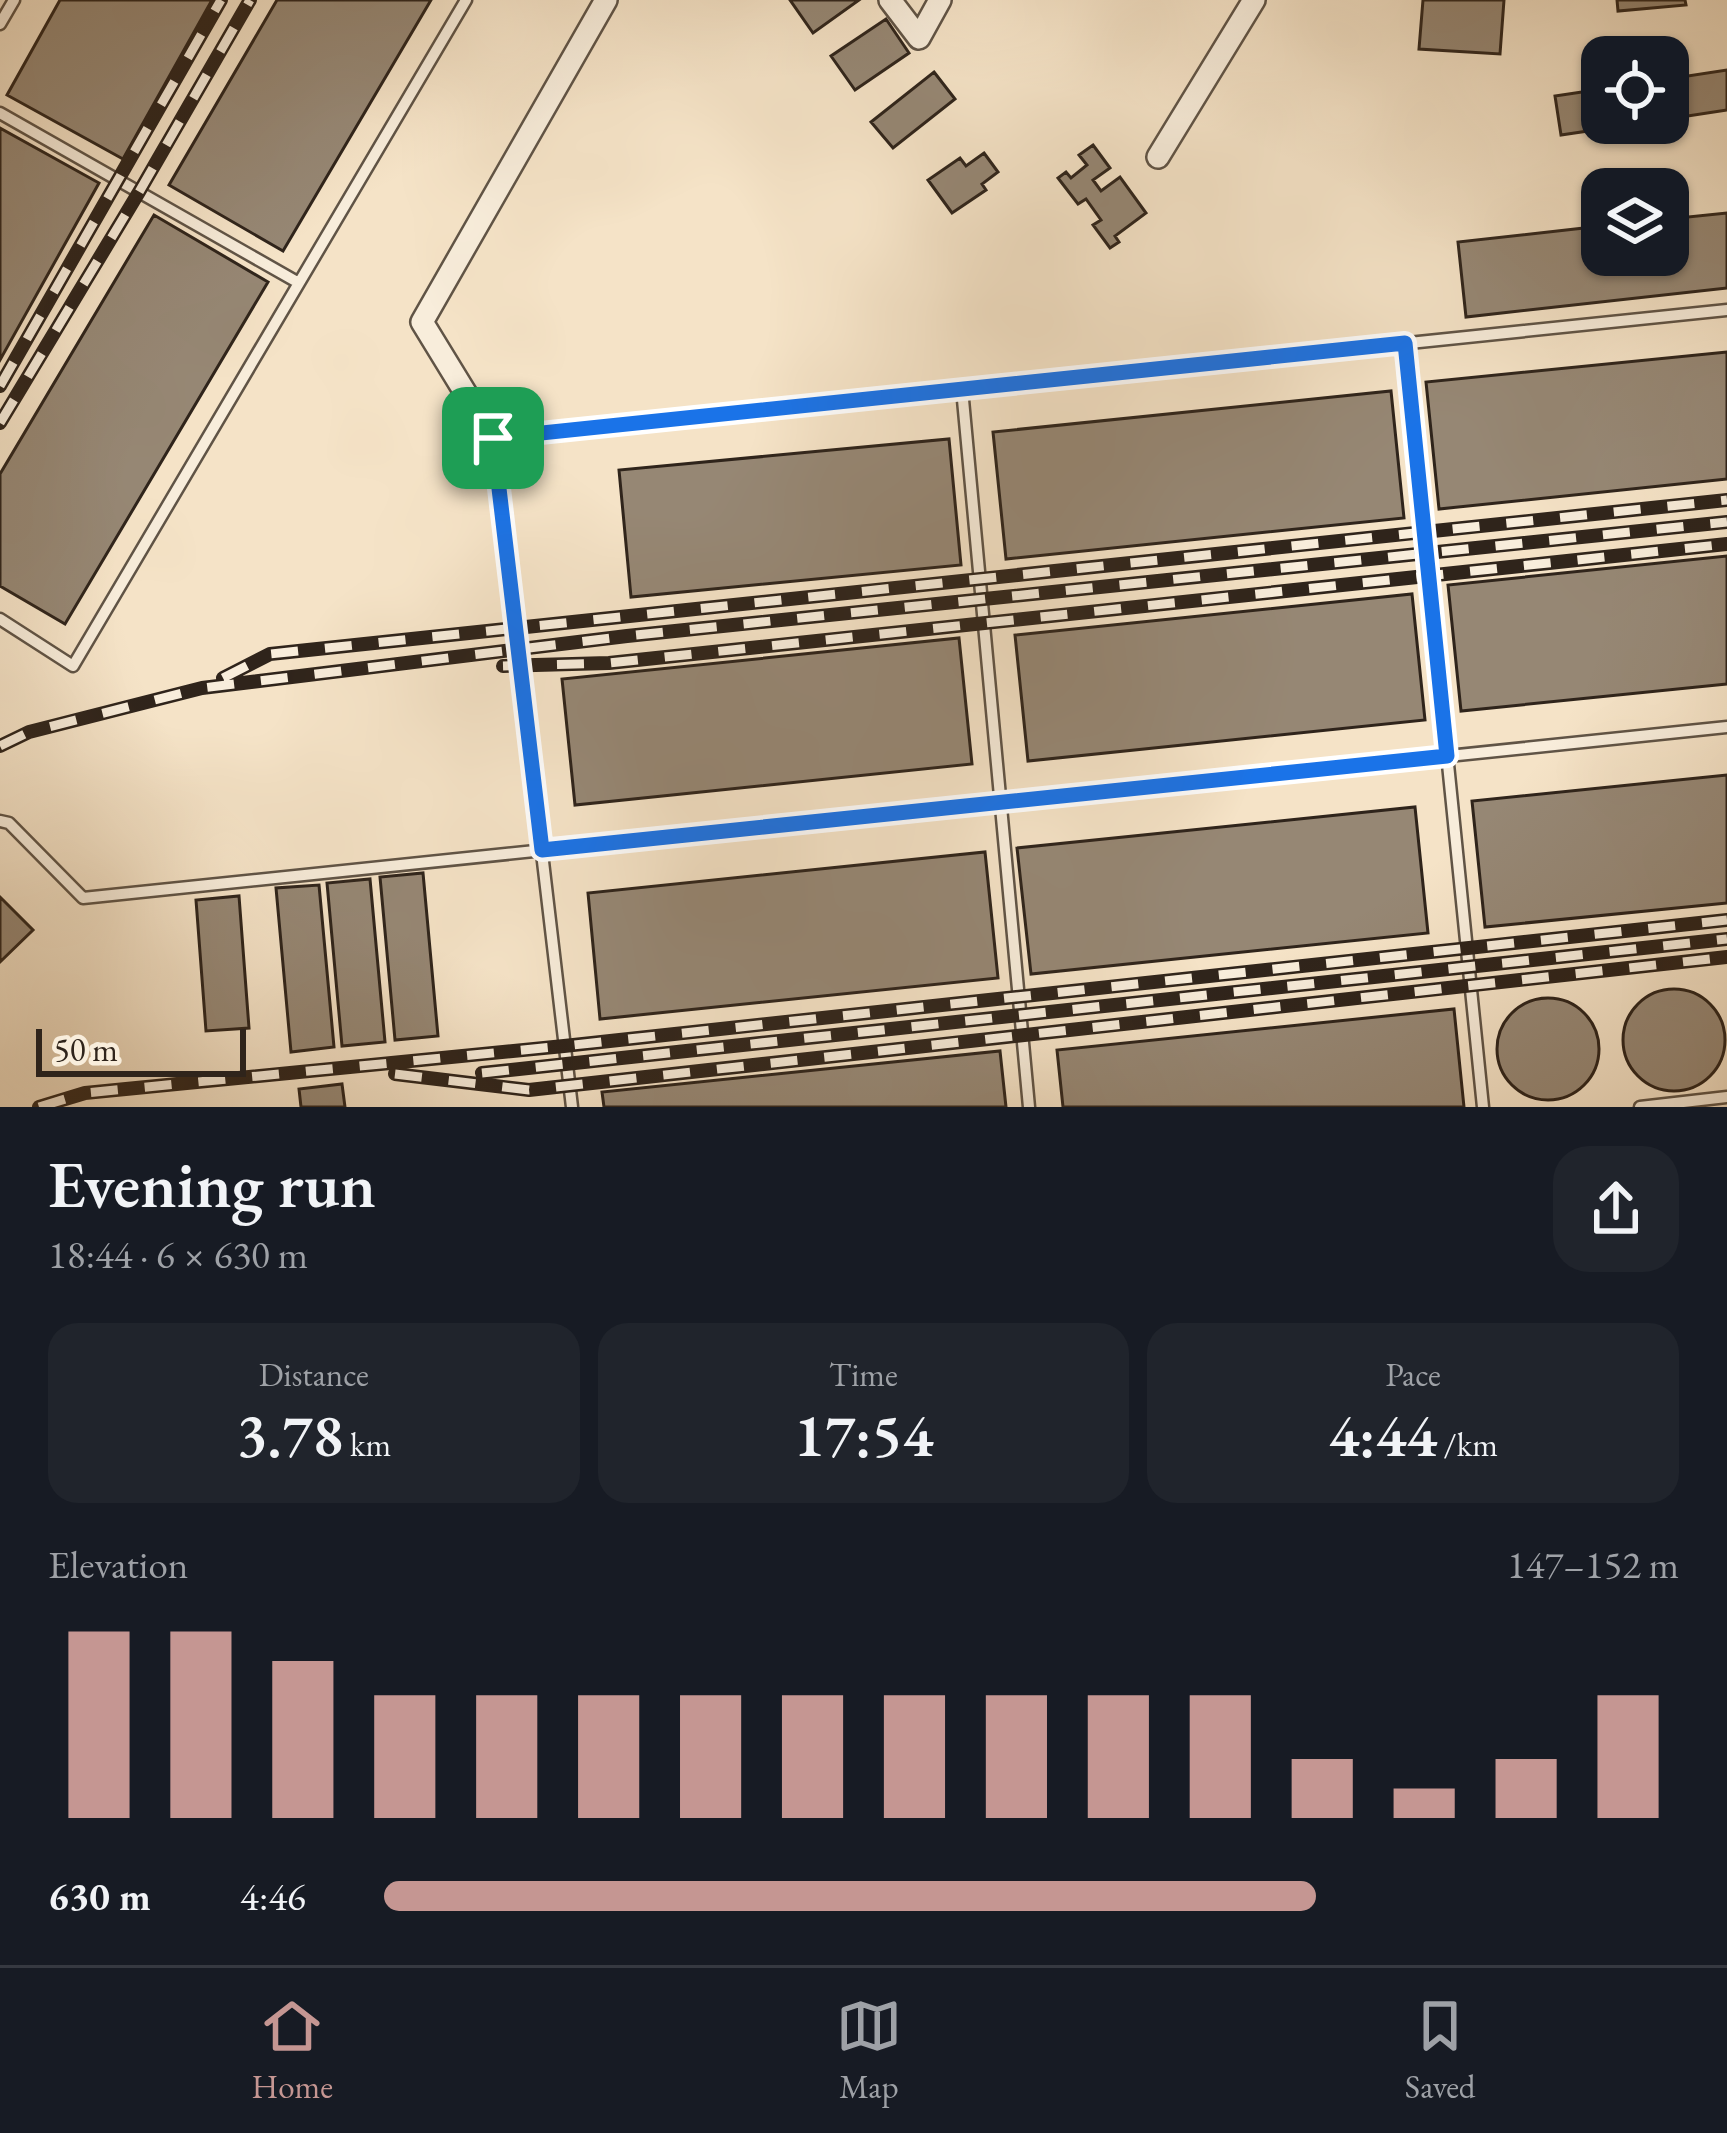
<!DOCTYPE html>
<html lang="en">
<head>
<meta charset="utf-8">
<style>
	:root { --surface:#171b24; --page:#20242c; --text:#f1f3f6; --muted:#9ea1a6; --line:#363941; --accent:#c59692 }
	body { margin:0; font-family:"EB Garamond",serif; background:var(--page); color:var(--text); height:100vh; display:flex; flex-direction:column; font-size:45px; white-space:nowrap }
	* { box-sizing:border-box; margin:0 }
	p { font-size:39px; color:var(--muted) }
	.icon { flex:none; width:66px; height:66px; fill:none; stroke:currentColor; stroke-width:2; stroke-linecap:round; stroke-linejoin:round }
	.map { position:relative; height:1107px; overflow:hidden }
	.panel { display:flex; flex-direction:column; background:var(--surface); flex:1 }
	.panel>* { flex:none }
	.controls { position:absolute; left:1581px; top:36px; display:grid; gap:24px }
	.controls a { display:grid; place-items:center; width:108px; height:108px; border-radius:24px; background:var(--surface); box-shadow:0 3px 9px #0004; font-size:60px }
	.scale { position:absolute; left:36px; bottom:30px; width:210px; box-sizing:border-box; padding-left:12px; border:6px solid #2f241b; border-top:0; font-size:33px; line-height:42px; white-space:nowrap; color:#2f241b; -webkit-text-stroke:9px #f8eddb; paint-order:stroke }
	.pin { position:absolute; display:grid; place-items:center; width:102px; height:102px; color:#fff; margin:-51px; border-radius:24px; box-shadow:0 6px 18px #0006 }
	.round { display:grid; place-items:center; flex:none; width:126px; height:126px; border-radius:36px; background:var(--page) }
	.head { display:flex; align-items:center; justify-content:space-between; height:204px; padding:0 48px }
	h1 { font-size:66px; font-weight:600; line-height:90px }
	.metrics { display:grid; grid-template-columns:repeat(3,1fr); gap:18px; height:204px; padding:12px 48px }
	.metrics div { display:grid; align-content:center; border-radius:30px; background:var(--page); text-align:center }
	.metrics b { font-size:60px; font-weight:600 }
	.metrics small { font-size:33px; font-weight:400 }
	.metrics p { font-size:33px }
	.chart { height:336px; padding:24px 48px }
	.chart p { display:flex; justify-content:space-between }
	.chart svg { width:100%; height:216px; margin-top:12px; stroke:var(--accent); stroke-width:6 }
	ul { padding:0 48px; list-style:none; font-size:39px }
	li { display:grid; grid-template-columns:192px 144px 1fr; align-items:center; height:90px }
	li i { height:30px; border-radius:15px; background:var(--accent) }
	.menu { display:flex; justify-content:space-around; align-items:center; height:168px; border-top:3px solid var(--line); background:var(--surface); font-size:33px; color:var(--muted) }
	.menu a { display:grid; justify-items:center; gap:6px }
	.menu .current { color:var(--accent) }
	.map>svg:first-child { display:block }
	.building { fill:#968774; stroke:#2f241b; stroke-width:3 }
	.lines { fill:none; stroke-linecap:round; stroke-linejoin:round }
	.service-casing { stroke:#605446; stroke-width:15 }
	.minor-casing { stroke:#605446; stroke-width:26 }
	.service { stroke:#f8eddb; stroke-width:10 }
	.minor { stroke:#f8eddb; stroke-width:21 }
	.rail-casing { stroke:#2f241b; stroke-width:14 }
	.rail { stroke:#f8eddb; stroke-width:9; stroke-dasharray:27; stroke-linecap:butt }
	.route-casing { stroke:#fff; stroke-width:24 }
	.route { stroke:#1a73e8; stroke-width:15 }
</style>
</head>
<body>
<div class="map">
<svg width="1727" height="1107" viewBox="0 0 1727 1107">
	<rect width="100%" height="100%" fill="#f5e3c7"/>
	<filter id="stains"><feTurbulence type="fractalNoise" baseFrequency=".00167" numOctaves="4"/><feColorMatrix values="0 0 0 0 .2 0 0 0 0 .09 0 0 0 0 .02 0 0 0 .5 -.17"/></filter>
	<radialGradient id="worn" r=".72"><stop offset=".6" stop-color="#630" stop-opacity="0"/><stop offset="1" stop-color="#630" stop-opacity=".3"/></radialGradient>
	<path class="building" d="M 60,0 L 212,0 L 123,159 L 7,95 Z
		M 277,0 L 431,0 L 283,251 L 169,185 Z
		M 790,0 L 859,0 L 813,33 Z
		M 1423,0 L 1504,0 L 1500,54 L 1419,49 Z
		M 1617,0 L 1685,0 L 1686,5 L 1618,11 Z
		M 886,19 L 909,53 L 855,90 L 831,56 Z
		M 1727,70 L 1727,110 L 1668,119 L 1668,79 Z
		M 934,72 L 955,99 L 893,148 L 871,122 Z
		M 1602,89 L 1602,123 L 1642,123 L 1561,135 L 1555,96 Z
		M 0,128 L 99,183 L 0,360 Z
		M 1093,145 L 1110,168 L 1093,180 L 1101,191 L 1120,177 L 1146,213 L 1115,236 L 1119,242 L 1110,248 L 1093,225 L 1101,220 L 1086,199 L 1078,204 L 1058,178 L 1066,172 L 1071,178 L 1087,165 L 1079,155 Z
		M 984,153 L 998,172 L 982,184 L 986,190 L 952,213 L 928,180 L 960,158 L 966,166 Z
		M 1727,213 L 1727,288 L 1466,317 L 1458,242 L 1602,226 L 1602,255 L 1668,255 L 1668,219 Z
		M 154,215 L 268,282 L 65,624 L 0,586 L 0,474 Z
		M 1727,352 L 1727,479 L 1439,509 L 1426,382 Z
		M 1391,391 L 1404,518 L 1006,559 L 993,432 Z
		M 949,439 L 961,565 L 631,597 L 619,470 Z
		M 1727,556 L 1727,684 L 1461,711 L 1448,585 Z
		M 1412,594 L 1425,720 L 1028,761 L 1015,635 Z
		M 959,638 L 972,764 L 575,805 L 562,679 Z
		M 1727,775 L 1727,903 L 1485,927 L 1472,801 Z
		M 1415,807 L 1428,933 L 1031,974 L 1017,848 Z
		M 985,852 L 998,978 L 600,1019 L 588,893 Z
		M 423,873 L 438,1036 L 395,1040 L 380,877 Z
		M 370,879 L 385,1042 L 342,1046 L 327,883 Z
		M 319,885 L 334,1047 L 291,1052 L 276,888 Z
		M 239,896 L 249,1028 L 206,1031 L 196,900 Z
		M 0,897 L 33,930 L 0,962 Z
		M1623 1040a51 51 0 1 1 102 0a51 51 0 1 1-102 0Z
		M1497 1049a51 51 0 1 1 102 0a51 51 0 1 1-102 0Z
		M 1454,1009 L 1464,1107 L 1063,1107 L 1057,1050 Z
		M 1000,1051 L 1006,1107 L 604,1107 L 602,1092 Z
		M 342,1084 L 345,1107 L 301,1107 L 299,1089 Z"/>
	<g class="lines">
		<g class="service-casing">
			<path id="service" d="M 0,24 L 14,0
				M 0,113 L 299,283
				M 1405,343 L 1483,1107
				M 962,389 L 1029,1107
				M 0,619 L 73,666 L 466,0
				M 0,821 L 9,823 L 83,898 L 1727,727
				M 572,1107 L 493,438 L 1727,310
				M 1640,1107 L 1727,1097"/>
		</g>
		<g class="minor-casing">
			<path id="minor" d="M 890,0 L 919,38 L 940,0
				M 1158,157 L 1254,0
				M 493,438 L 422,322 L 606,0"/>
		</g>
		<use href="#service" class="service"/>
		<use href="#minor" class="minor"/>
		<g class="rail-casing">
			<path id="rail" d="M 0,386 L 221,0
				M 0,423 L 139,192 L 250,0
				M 503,666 L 609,663 L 1727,544
				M 223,678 L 270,654 L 1727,500
				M 0,746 L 29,732 L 202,688 L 627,636 L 1727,522
				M 482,1073 L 1727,939
				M 395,1074 L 529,1090 L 1727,957
				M 39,1107 L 85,1093 L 564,1046 L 1727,920"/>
		</g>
		<use href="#rail" class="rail"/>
	</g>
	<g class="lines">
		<g class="route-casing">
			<path id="route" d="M 1405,343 L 1447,756 L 542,850 L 493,438 Z"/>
		</g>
		<use href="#route" class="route"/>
	</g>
	<rect width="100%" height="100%" filter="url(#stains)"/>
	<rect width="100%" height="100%" fill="url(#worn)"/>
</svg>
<div class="controls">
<a><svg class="icon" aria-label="locate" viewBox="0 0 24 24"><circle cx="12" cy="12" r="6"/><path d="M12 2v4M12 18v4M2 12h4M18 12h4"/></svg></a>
<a><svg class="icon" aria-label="layers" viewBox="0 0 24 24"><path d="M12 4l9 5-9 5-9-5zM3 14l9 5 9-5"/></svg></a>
</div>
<div class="scale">50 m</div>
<div class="pin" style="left:493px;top:438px;background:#1e9e55"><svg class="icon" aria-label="arrive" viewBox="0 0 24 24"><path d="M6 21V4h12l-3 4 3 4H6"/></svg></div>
</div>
<section class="panel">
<div class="head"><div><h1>Evening run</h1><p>18:44 · 6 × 630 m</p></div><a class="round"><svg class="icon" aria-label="share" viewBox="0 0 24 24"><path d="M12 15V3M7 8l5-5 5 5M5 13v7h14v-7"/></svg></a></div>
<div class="metrics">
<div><p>Distance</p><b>3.78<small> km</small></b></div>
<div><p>Time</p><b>17:54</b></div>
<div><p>Pace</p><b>4:44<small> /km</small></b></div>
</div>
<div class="chart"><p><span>Elevation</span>147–152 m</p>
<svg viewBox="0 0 160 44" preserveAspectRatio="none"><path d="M5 44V6M15 44V6M25 44V12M35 44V19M45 44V19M55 44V19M65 44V19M75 44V19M85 44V19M95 44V19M105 44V19M115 44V19M125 44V32M135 44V38M145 44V32M155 44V19"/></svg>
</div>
<ul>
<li><b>630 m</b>4:46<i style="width:72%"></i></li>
</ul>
</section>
<nav class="menu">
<a class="current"><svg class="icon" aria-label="home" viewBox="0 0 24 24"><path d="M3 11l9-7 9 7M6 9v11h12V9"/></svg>Home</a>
<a><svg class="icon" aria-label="map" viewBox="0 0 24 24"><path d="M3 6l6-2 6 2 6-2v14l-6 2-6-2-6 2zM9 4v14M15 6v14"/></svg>Map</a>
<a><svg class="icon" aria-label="saved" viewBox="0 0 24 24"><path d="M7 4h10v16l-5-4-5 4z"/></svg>Saved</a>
</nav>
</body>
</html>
